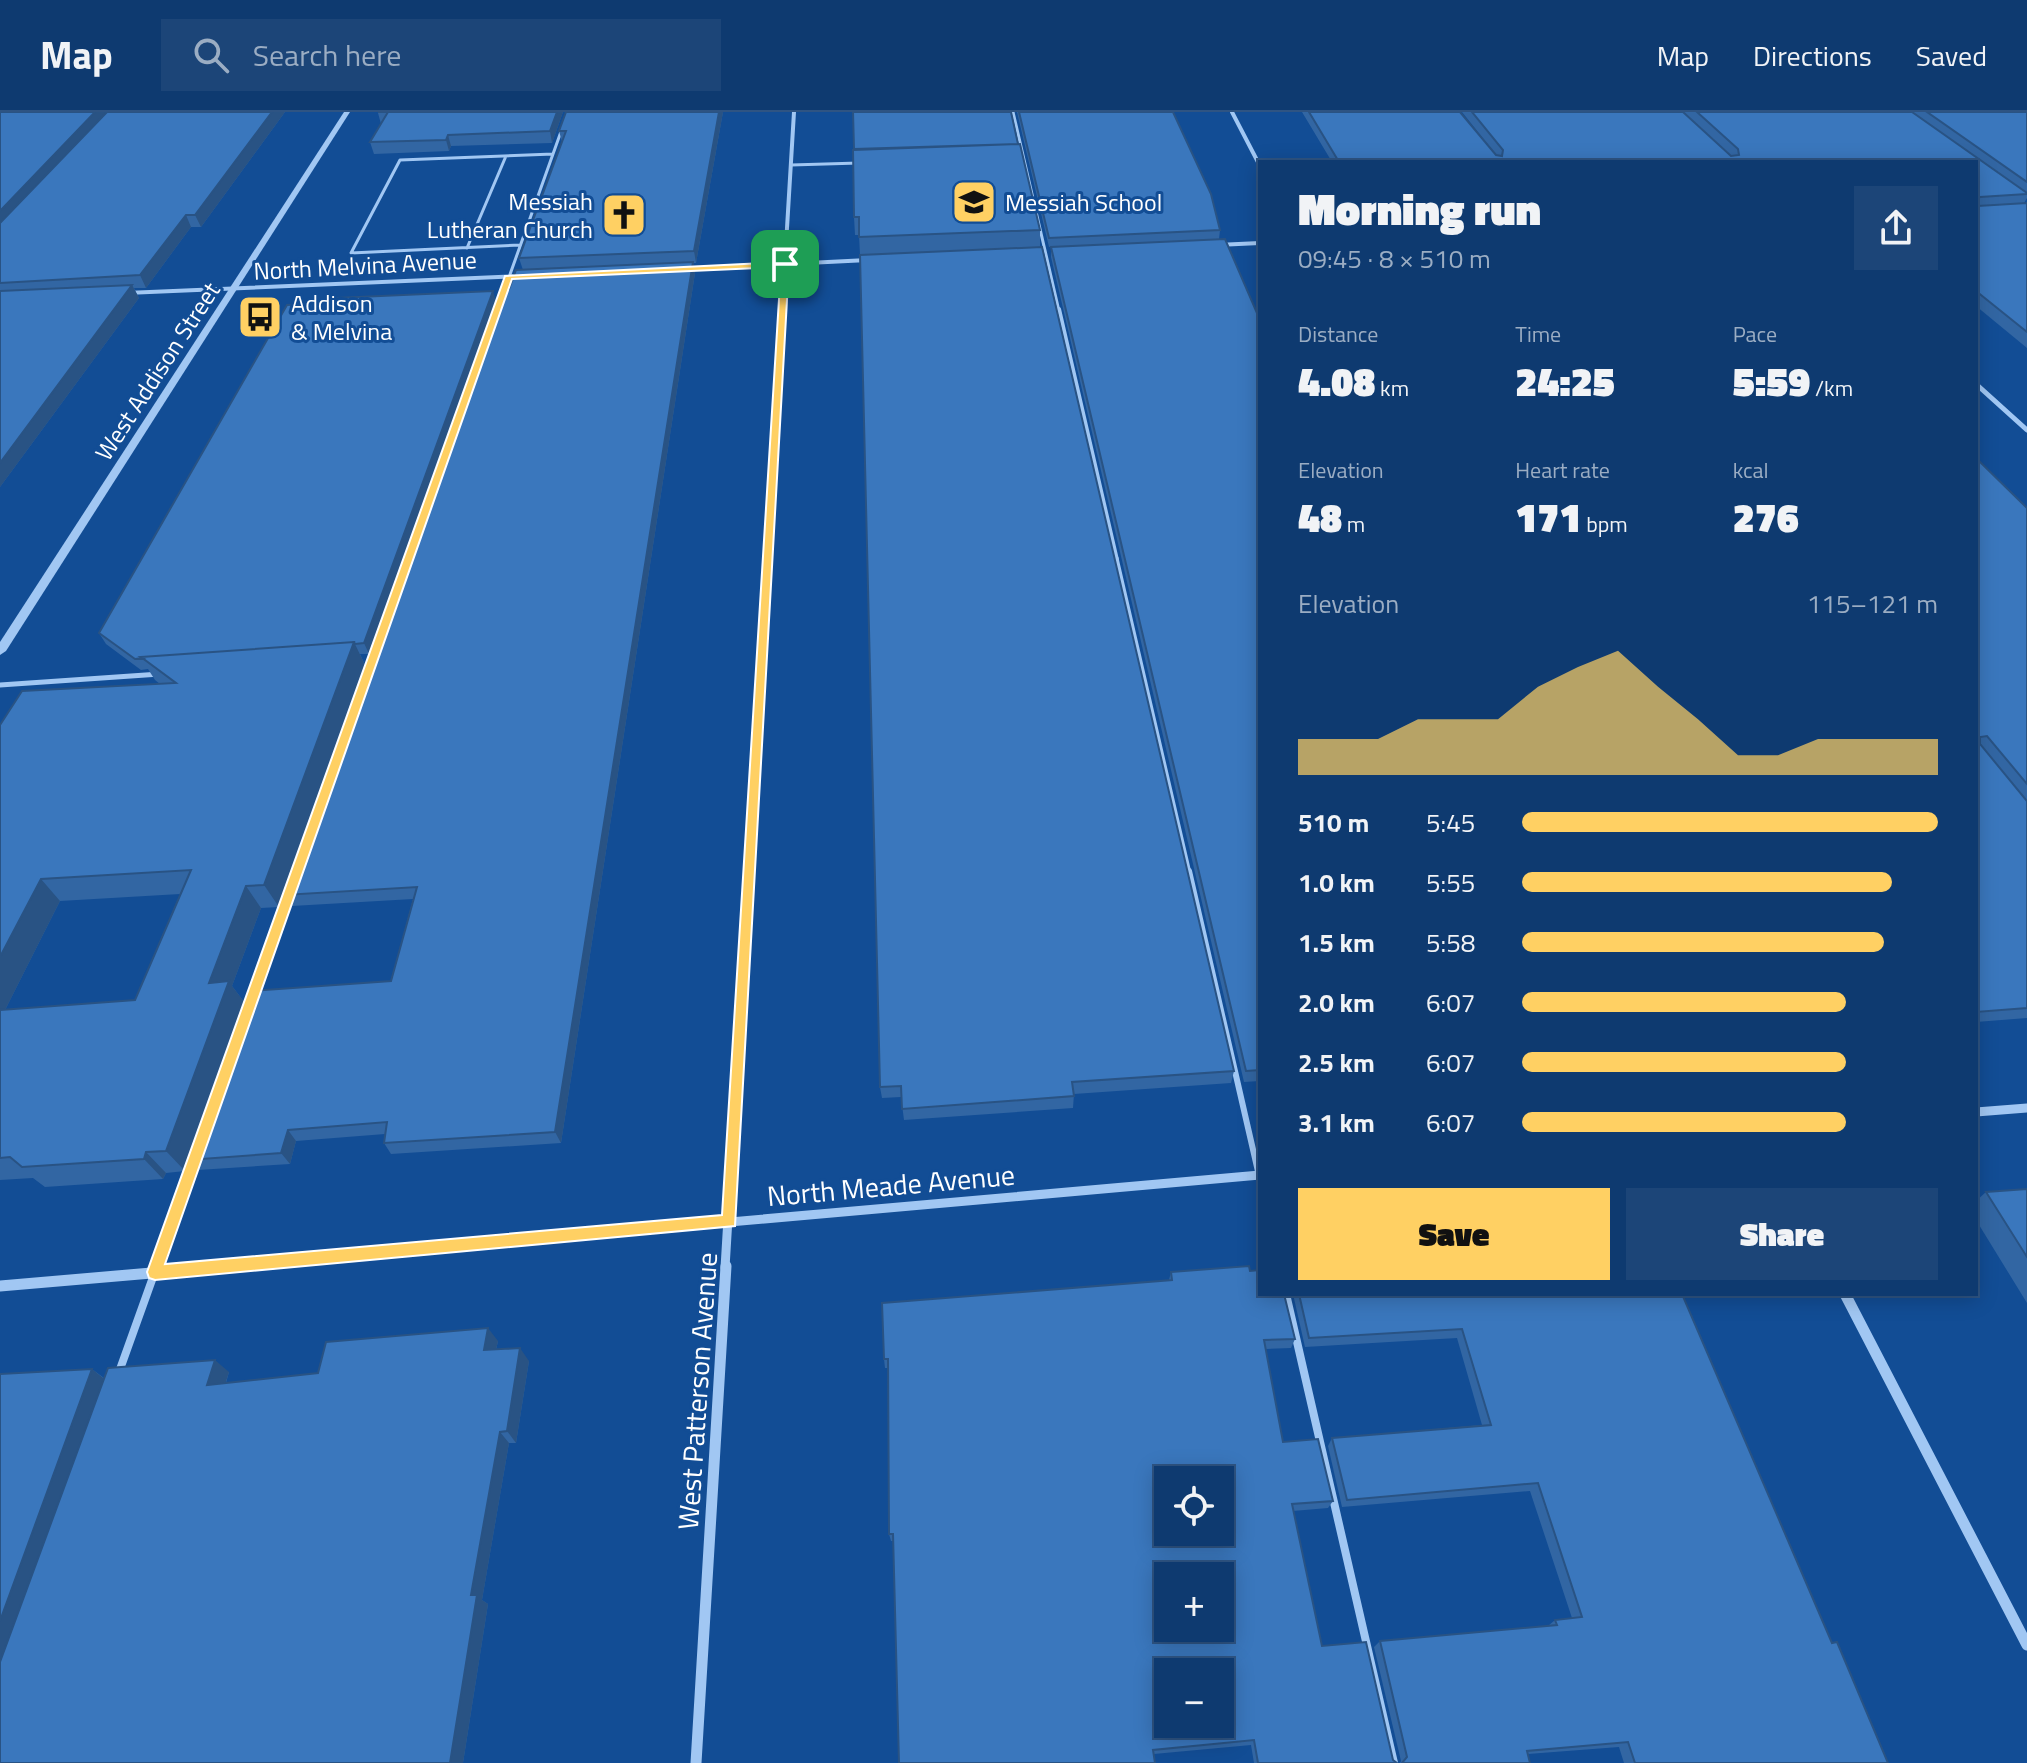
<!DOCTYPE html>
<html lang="en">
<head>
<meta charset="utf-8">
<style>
	:root { --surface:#0e3a70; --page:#1c4578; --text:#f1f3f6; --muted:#9badc3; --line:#2e5483; --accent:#ffd063 }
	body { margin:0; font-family:"Titillium Web",sans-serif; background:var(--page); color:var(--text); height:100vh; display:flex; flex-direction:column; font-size:30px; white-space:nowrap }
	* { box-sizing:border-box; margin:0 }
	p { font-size:26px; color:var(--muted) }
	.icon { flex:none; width:44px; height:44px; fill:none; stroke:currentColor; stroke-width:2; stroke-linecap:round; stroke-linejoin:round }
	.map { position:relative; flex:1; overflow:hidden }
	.drawer { position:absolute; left:1258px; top:48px; width:720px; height:1136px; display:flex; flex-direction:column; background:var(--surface); border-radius:0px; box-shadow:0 4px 20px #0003,0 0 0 2px var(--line) }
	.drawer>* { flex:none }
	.fabs { position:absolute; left:1154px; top:1354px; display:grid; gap:16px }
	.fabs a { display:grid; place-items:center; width:80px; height:80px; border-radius:0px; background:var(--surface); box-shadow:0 4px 20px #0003,0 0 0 2px var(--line); font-size:40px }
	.pin { position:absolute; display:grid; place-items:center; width:68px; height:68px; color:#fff; margin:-34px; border-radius:16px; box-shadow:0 4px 12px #0006 }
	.round { display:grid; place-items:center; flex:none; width:84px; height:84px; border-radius:0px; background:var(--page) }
	.head { display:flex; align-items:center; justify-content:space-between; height:136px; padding:0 40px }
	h1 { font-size:44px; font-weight:800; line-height:60px }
	.figures { display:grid; grid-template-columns:repeat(3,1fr); gap:12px; height:136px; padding:8px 40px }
	.figures div { display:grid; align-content:center }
	.figures b { font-size:40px; font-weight:800 }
	.figures small { font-size:22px; font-weight:400 }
	.figures p { font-size:22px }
	.chart { height:224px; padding:16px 40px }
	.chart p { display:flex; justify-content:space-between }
	.chart svg { width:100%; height:144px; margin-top:8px; fill:var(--accent); opacity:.7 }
	.primary-button { display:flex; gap:16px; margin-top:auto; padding:16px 40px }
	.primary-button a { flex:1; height:92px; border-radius:0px; background:var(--accent); color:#111; font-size:32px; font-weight:800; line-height:92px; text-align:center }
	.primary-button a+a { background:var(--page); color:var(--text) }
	ul { padding:0 40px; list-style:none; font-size:26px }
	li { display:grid; grid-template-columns:128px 96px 1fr; align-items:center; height:60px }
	li i { height:20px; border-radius:10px; background:var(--accent) }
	header { display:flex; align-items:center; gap:48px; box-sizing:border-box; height:112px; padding:0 40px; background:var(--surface); border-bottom:2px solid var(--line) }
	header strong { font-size:38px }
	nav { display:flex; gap:44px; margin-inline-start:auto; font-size:28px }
	.search { width:560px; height:72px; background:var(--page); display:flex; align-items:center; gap:20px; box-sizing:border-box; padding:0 28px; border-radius:0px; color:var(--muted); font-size:30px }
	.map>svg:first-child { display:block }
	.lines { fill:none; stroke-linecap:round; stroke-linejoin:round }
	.service-far4 { stroke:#a1c7f3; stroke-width:3 }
	.service-far3 { stroke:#a1c7f3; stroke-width:4 }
	.service-far2 { stroke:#a1c7f3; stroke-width:5 }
	.service-far1 { stroke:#a1c7f3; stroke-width:6 }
	.service { stroke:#a1c7f3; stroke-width:8 }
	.minor-far4 { stroke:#a1c7f3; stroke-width:4 }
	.minor-far3 { stroke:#a1c7f3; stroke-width:5 }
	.minor-far2 { stroke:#a1c7f3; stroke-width:7 }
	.minor-far1 { stroke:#a1c7f3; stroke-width:9 }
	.minor { stroke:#a1c7f3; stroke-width:11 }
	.tertiary { fill:#a1c7f3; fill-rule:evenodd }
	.wall { fill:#3266a3; fill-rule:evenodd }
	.shaded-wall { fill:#295384 }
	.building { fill:#3a77bd; stroke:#295384; stroke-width:2; fill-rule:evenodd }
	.route { fill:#ffd063; stroke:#fff; stroke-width:2; fill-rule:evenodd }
	.labels { text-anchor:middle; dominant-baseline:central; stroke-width:6; stroke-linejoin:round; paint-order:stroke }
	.far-poi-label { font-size:24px; fill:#fff; stroke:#124d95; text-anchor:start }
	.far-street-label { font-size:24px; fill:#fff; stroke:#124d95 }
	.street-label { font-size:28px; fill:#fff; stroke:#124d95 }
</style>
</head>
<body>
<header>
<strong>Map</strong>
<div class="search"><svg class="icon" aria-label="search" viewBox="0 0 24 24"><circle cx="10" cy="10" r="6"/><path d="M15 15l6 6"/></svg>Search here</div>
<nav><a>Map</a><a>Directions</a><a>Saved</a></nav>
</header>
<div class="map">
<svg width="2027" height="1651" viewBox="0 0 2027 1651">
	<rect width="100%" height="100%" fill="#124d95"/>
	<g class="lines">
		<path class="service-far4" d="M 1013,0 L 1059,199
			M 791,53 L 859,51
			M 520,133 L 351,141 L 400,48 L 553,42
			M 467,136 L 506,44
			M 503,182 L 568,0"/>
		<path class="service-far3" d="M 1059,197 L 1117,448"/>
		<path class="service-far2" d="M 1116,446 L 1189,761
			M 0,573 L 160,562"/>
		<path class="service-far1" d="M 1189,759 L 1260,1068
			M 253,883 L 290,780
			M 156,1156 L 195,1048"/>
		<path class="service" d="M 1286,1182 L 1394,1651
			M 119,1260 L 157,1154"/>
		<path class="minor-far4" d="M 1232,0 L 1260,54
			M 1217,133 L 1260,131
			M 685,157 L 868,148
			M 126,181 L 524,164
			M 782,199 L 794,0"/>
		<path class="minor-far3" d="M 1976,272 L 2027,318
			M 767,448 L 782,197"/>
		<path class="minor-far2" d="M 749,761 L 768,446"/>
		<path class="minor-far1" d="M 1976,1000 L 2027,996
			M 210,1156 L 1260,1063
			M 725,1156 L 749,759"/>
		<path class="minor" d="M 0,1174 L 233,1154
			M 1845,1182 L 2027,1533
			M 696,1651 L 726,1154"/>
		<path class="tertiary" d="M 344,0 L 350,0 L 6,539 L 0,543 L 0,530 Z"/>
	</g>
	<path class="wall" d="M 0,0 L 285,0 L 201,115 L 191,115 L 146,176 L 134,176 L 139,186 L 0,375 Z
		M 563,0 L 552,31 L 451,34 L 449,39 L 374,42 L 370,30 L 381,12 L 378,1 Z
		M 566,0 L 723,0 L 696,151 L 693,151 L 695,161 L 561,1031 L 391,1042 L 384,1031 L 385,1022 L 296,1029 L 290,1052 L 198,1058 L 189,1048 L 185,1059 L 166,1061 L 163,1067 L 45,1075 L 33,1066 L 0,1068 L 0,613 L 160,572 L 155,568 L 148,557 L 141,558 L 106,532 L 99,521 L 496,189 L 369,542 L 360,542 L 365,553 L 279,795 L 261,796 L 232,874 L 245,891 L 391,869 L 413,787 L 292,794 L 284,783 L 509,177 L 523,158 L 519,146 L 562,30 L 559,19 ZM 180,782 L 135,888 L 5,898 L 60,789 Z
		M 1017,0 L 1173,0 L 1220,118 L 1219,127 L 1260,208 L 1260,969 L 1244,970 L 1051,145 L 1051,135 L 1049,135 Z
		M 1302,0 L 1460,0 L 1497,44 L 1462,0 L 2027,0 L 2027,86 L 2024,91 L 2027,91 L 2027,236 L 1976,194 L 1976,50 L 1332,50 Z
		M 1018,32 L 1040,118 L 1040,135 L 1234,959 L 1231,971 L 1074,982 L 1073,996 L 904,1008 L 901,985 L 882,986 L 880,975 L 860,143 L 859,123 L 855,123 L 854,105 L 854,38 Z
		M 1976,346 L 2027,396 L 2027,906 L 1976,910 Z
		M 2027,1077 L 2027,1191 L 1976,1108 L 1976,1089 L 1986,1080 Z
		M 1250,1159 L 1295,1227 L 1291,1236 L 1266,1237 L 1283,1330 L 1333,1389 L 1328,1396 L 1293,1399 L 1322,1534 L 1393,1648 L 1397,1651 L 1254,1651 L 1251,1633 L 1154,1642 L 893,1429 L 891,1429 L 889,1422 L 888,1256 L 885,1256 L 884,1247 L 1169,1168 L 1171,1160 Z
		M 1293,1182 L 1682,1182 L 1832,1531 L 1888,1651 L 1624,1651 L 1619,1635 L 1528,1642 L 1530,1651 L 1400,1651 L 1401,1649 L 1374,1535 L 1380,1529 L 1548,1514 L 1555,1508 L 1572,1506 L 1530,1379 L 1342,1395 L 1328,1334 L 1332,1326 L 1482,1313 L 1457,1226 L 1305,1235 Z
		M 498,1229 L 496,1238 L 529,1249 L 516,1331 L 509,1331 L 482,1488 L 488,1492 L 463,1651 L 92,1257 L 104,1266 L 229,1260 L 226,1271 L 318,1261 Z"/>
	<path class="shaded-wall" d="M 95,0 L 111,0 L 0,117 L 0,99 Z
		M 272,0 L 285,0 L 201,115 L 195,103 Z
		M 557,0 L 563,0 L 552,31 L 550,19 Z
		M 719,0 L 723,0 L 696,151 L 694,139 Z
		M 448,23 L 451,34 L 449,39 L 446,28 Z
		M 186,103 L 191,115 L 146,176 L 140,163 Z
		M 693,150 L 695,161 L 561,1031 L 555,1020 Z
		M 132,173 L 139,186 L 0,375 L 0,351 Z
		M 493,179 L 496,189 L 369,542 L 364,531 Z
		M 354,530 L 365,553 L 279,795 L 264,773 Z
		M 41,767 L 60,789 L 0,908 L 0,845 Z
		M 246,774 L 261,796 L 232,874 L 245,891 L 185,1059 L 166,1039 L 209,871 Z
		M 288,1018 L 296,1029 L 290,1052 L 281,1041 Z
		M 146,1040 L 166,1061 L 163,1067 L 144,1047 Z
		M 488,1216 L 498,1229 L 493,1251 L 484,1238 Z
		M 520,1236 L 529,1249 L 516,1331 L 507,1319 Z
		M 215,1248 L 229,1260 L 221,1285 L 207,1273 Z
		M 92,1257 L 108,1270 L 0,1574 L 0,1509 Z
		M 500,1320 L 509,1331 L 482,1488 L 488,1492 L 463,1651 L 450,1651 L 471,1483 Z"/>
	<path class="building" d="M 0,0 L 95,0 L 0,99 Z
		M 107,0 L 272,0 L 195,103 L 186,103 L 140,163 L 0,171 L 0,111 Z
		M 378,0 L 557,0 L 550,19 L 448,23 L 446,28 L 370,30 L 388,0 Z
		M 566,0 L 719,0 L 694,139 L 519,146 L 566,19 L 559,19 Z
		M 853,0 L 1011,0 L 1018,32 L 854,37 Z
		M 1019,0 L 1173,0 L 1211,82 L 1220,118 L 1049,126 Z
		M 1309,0 L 1460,0 L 1496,43 L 1502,44 L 1503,38 L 1472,0 L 1683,0 L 1731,44 L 1739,43 L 1738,37 L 1697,0 L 1912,0 L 2027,81 L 2027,82 L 1980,85 L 1976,90 L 1978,94 L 2027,91 L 2027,220 L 1976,179 L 1976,50 L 1339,50 Z
		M 1927,0 L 2027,0 L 2027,70 Z
		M 1020,32 L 1040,118 L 859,125 L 859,105 L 854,105 L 853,38 Z
		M 1225,127 L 1260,208 L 1260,958 L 1246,959 L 1051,135 Z
		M 1042,135 L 1234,959 L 1072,970 L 1074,984 L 902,997 L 901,974 L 880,975 L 860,143 Z
		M 693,150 L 555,1020 L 384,1031 L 387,1010 L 288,1018 L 281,1041 L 188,1048 L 249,879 L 391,869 L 417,775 L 284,783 L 502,177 L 509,177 L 516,158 Z
		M 132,173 L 0,351 L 0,179 Z
		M 493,179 L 364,531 L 355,532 L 354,530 L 141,545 L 143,546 L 135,547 L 99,521 L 287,193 L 309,192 L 313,187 Z
		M 1976,346 L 2027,396 L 2027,672 L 1987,624 L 1980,625 L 1980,632 L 2027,689 L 2027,896 L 1976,900 Z
		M 354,530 L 264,773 L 246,774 L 209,871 L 229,869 L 166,1039 L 146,1040 L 144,1047 L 22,1055 L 10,1045 L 0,1046 L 0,898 L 135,888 L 191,758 L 41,767 L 0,845 L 0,613 L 22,579 L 176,571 L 141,545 Z
		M 2027,1077 L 2027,1145 L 1986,1080 Z
		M 1249,1154 L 1250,1159 L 1260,1158 L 1260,1182 L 1284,1182 L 1295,1227 L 1264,1228 L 1283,1330 L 1318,1327 L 1333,1389 L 1292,1392 L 1322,1534 L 1366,1530 L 1393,1648 L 1397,1651 L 1258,1651 L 1254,1628 L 1153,1638 L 1155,1651 L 899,1651 L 893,1422 L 889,1422 L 888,1247 L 884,1247 L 882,1191 L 1172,1168 L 1171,1160 ZM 1168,1368 L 1220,1368 L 1220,1420 L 1168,1420 ZM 1168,1464 L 1220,1464 L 1220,1516 L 1168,1516 ZM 1168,1560 L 1220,1560 L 1220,1612 L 1168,1612 Z
		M 1299,1182 L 1682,1182 L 1832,1531 L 1837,1530 L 1888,1651 L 1635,1651 L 1628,1630 L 1527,1639 L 1530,1651 L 1402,1651 L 1407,1645 L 1380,1529 L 1557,1513 L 1555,1508 L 1582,1505 L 1538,1371 L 1347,1388 L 1332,1326 L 1491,1313 L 1462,1217 L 1309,1226 Z
		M 488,1216 L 484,1238 L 520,1236 L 507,1319 L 500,1320 L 471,1483 L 477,1483 L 450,1651 L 0,1651 L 0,1550 L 108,1256 L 215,1248 L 207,1273 L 318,1261 L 326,1230 Z
		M 92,1257 L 0,1509 L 0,1262 Z"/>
	<path class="route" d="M 785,150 L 789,152 L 735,1114 L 155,1168 L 149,1166 L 147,1160 L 505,164 ZM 781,155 L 722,1103 L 165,1152 L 512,167 Z"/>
	<defs>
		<g id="school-square" transform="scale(2.3)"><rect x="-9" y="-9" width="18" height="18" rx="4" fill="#ffd063" stroke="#124d95"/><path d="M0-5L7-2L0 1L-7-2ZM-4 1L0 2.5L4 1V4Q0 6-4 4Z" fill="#111"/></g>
		<g id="church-square" transform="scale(2.3)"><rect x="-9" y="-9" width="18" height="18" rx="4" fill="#ffd063" stroke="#124d95"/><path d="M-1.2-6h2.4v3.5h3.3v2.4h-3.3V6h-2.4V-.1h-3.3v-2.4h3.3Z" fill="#111"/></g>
		<g id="bus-square" transform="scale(2.3)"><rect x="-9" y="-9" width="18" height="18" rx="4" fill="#ffd063" stroke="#124d95"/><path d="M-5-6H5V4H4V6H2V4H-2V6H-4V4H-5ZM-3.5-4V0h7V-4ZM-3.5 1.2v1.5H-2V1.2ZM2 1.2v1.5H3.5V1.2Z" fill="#111"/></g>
	</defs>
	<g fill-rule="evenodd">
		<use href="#school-square" x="974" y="90"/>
		<use href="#church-square" x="624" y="103"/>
		<use href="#bus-square" x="260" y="205"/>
	</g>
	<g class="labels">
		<g class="far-poi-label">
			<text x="593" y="89" text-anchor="end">Messiah<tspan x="593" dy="28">Lutheran Church</tspan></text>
			<text x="1005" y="90">Messiah School</text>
			<text x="291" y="191">Addison<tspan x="291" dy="28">&amp; Melvina</tspan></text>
		</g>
		<g class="far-street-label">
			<text transform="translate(365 153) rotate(-3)">North Melvina Avenue</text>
			<text transform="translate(157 259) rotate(-57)">West Addison Street</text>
		</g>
		<g class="street-label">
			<text transform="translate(891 1073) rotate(-5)">North Meade Avenue</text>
			<text transform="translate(697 1279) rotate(-86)">West Patterson Avenue</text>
		</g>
	</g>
</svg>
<div class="fabs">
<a><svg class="icon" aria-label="locate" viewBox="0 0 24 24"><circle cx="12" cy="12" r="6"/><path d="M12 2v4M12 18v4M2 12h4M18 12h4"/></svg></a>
<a>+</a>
<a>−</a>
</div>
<div class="pin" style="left:785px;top:152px;background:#1e9e55"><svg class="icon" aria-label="arrive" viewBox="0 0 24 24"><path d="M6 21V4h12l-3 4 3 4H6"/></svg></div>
<section class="drawer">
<div class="head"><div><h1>Morning run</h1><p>09:45 · 8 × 510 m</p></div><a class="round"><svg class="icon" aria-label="share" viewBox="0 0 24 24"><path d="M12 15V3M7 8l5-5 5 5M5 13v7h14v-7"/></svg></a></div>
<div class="figures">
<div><p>Distance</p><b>4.08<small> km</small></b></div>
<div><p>Time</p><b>24:25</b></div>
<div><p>Pace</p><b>5:59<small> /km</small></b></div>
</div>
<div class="figures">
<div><p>Elevation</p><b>48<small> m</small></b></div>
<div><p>Heart rate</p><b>171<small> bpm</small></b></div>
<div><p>kcal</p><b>276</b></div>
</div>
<div class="chart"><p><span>Elevation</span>115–121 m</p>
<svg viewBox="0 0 160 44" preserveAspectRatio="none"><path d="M0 44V33L10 33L20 33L30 27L40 27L50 27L60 17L70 11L80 6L90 17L100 27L110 38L120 38L130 33L140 33L150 33L160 33V44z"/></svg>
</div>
<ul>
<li><b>510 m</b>5:45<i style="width:100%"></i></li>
<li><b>1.0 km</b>5:55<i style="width:89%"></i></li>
<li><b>1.5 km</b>5:58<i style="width:87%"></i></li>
<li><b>2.0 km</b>6:07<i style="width:78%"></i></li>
<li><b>2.5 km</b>6:07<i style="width:78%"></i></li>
<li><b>3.1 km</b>6:07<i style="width:78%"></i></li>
</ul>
<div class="primary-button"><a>Save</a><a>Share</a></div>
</section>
</div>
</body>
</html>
